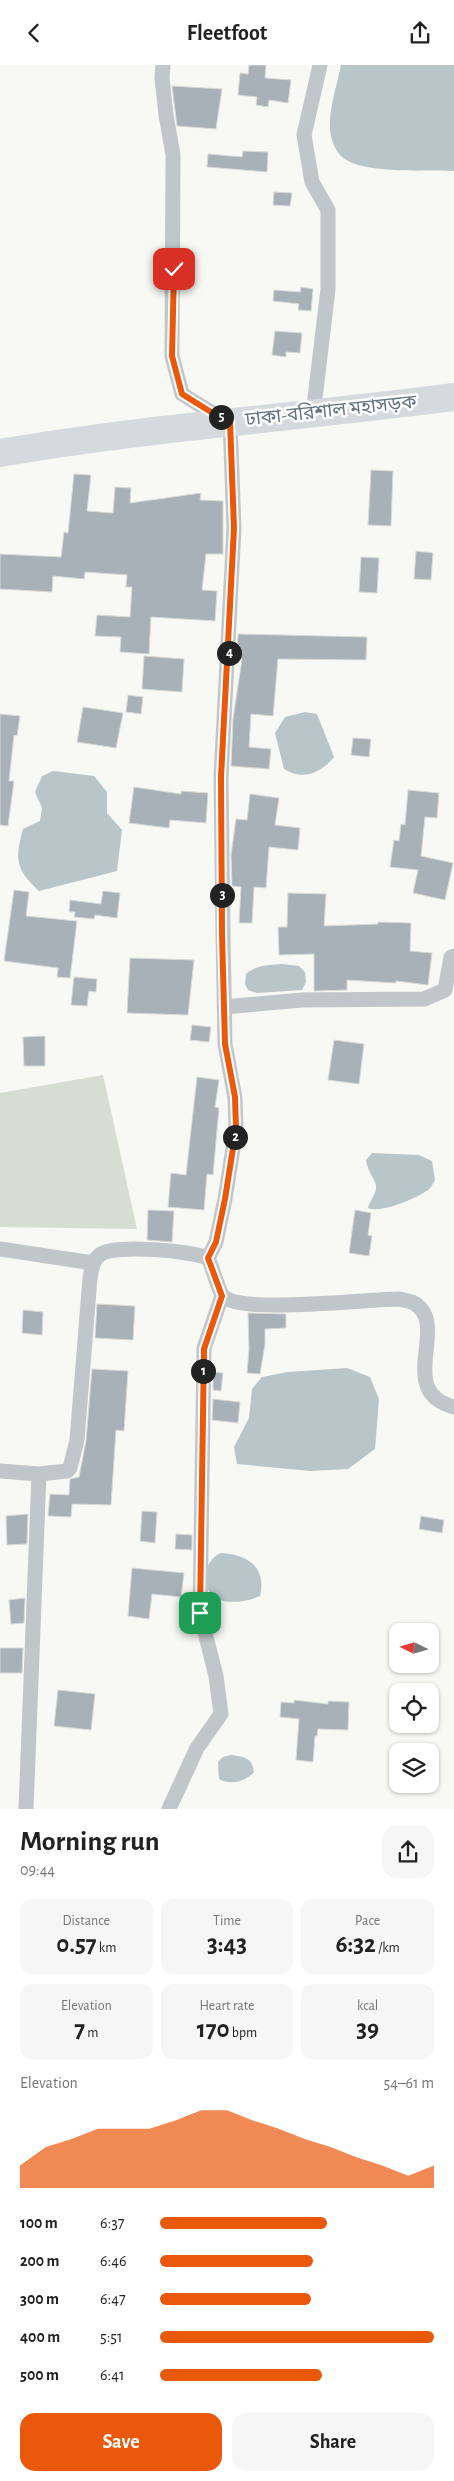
<!DOCTYPE html>
<html lang="en">
<head>
<meta charset="utf-8">
<style>
	:root { --surface:#fff; --page:#f6f6f6; --text:#222; --muted:#767676; --accent:#ea580c }
	body { margin:0; font-family:"Alegreya Sans","Noto Sans Bengali",sans-serif; background:var(--page); color:var(--text); height:100vh; display:flex; flex-direction:column; font-size:19px; white-space:nowrap }
	* { box-sizing:border-box; margin:0 }
	p { font-size:16px; color:var(--muted) }
	.icon { flex:none; width:28px; height:28px; fill:none; stroke:currentColor; stroke-width:2; stroke-linecap:round; stroke-linejoin:round }
	.map { position:relative; height:1744px; overflow:hidden }
	.side { display:flex; flex-direction:column; background:var(--surface); flex:1 }
	.side>* { flex:none }
	.needle { width:32px; rotate:275deg }
	.buttons { position:absolute; left:389px; top:1558px; display:grid; gap:10px }
	.buttons a { display:grid; place-items:center; width:50px; height:50px; border-radius:10px; background:var(--surface); box-shadow:0 1px 4px #0004; font-size:25px }
	.pin { position:absolute; display:grid; place-items:center; width:42px; height:42px; color:#fff; margin:-21px; border-radius:10px; box-shadow:0 2px 8px #0006 }
	.km { position:absolute; width:25px; height:25px; margin:-12px; border-radius:50%; background:#222; color:#fff; font-size:14px; line-height:25px; text-align:center }
	.round { display:grid; place-items:center; flex:none; width:52px; height:52px; border-radius:15px; background:var(--page) }
	.overview { display:flex; align-items:center; justify-content:space-between; height:85px; padding:0 20px }
	h1 { font-size:28px; font-weight:700; line-height:38px }
	.stats { display:grid; grid-template-columns:repeat(3,1fr); gap:8px; height:85px; padding:5px 20px }
	.stats div { display:grid; align-content:center; border-radius:12px; background:var(--page); text-align:center }
	.stats b { font-size:25px; font-weight:700 }
	.stats small { font-size:14px; font-weight:400 }
	.stats p { font-size:14px }
	.chart { height:140px; padding:10px 20px }
	.chart p { display:flex; justify-content:space-between }
	.chart svg { width:100%; height:90px; margin-top:5px; fill:var(--accent); opacity:.7 }
	.button { display:flex; gap:10px; margin-top:auto; padding:10px 20px }
	.button a { flex:1; height:58px; border-radius:15px; background:var(--accent); color:#fff; font-size:20px; font-weight:700; line-height:58px; text-align:center }
	.button a+a { background:var(--page); color:var(--text) }
	ul { padding:0 20px; list-style:none; font-size:16px }
	li { display:grid; grid-template-columns:80px 60px 1fr; align-items:center; height:38px }
	li i { height:12px; border-radius:6px; background:var(--accent) }
	header { display:flex; justify-content:space-between; align-items:center; height:65px; padding:0 20px; background:var(--surface); font-size:22px; font-weight:700 }
	.map>svg:first-child { display:block }
	.green { fill:#d8ddd4 }
	.water { fill:#b8c6c9 }
	.building { fill:#a8b1b7; stroke:#dadad8 }
	.lines { fill:none; stroke-linecap:round; stroke-linejoin:round }
	.street { stroke:#c1c6ca; stroke-width:15 }
	.highway { stroke:#d6dade; stroke-width:28 }
	.route-casing { stroke:#fff; stroke-width:10 }
	.route { stroke:#ea580c; stroke-width:6 }
	.labels { text-anchor:middle; dominant-baseline:central; stroke-width:5; stroke-linejoin:round; paint-order:stroke }
	.street-label { font-size:19px; fill:#637581; stroke:#fff }
</style>
</head>
<body>
<header><svg class="icon" aria-label="back" viewBox="0 0 24 24"><path d="M15 5l-7 7 7 7"/></svg>Fleetfoot<svg class="icon" aria-label="share" viewBox="0 0 24 24"><path d="M12 15V3M7 8l5-5 5 5M5 13v7h14v-7"/></svg></header>
<div class="map">
<svg width="454" height="1744" viewBox="0 0 454 1744">
	<rect width="100%" height="100%" fill="#f8f8f5"/>
	<path class="green" d="M 103,1010 L 137,1164 L 0,1162 L 0,1028 Z"/>
	<path class="water" d="M 341,0 L 454,0 L 454,106 C 428,105 369,108 348,96 C 340,92 335,84 332,75 C 325,53 337,22 341,0 Z
		M 305,647 L 317,649 L 334,692 C 321,708 303,716 284,704 L 275,668 L 285,652 Z
		M 53,706 L 94,711 L 107,727 L 107,748 L 122,765 L 117,806 L 39,826 C 15,804 15,794 23,764 L 40,756 L 42,743 L 35,727 L 42,711 Z
		M 282,899 L 299,901 L 305,907 L 306,917 L 302,925 L 257,928 L 248,925 L 245,919 L 246,909 C 256,900 269,900 282,899 Z
		M 372,1088 L 419,1090 L 432,1096 L 435,1115 C 433,1118 431,1123 428,1125 C 417,1133 380,1149 368,1143 C 370,1135 377,1128 376,1121 C 375,1113 368,1108 366,1095 Z
		M 347,1303 L 370,1312 L 379,1334 L 375,1384 L 348,1404 L 310,1406 L 237,1399 L 234,1382 L 249,1353 L 252,1324 L 262,1312 L 288,1307 Z
		M 221,1488 C 247,1489 267,1502 260,1531 C 249,1536 232,1539 220,1535 C 200,1528 201,1496 221,1488 Z
		M 231,1690 C 244,1692 252,1692 254,1707 C 246,1716 231,1721 219,1714 L 218,1697 L 223,1692 Z"/>
	<path class="building" d="M 249,0 L 266,0 L 265,13 L 291,15 L 288,38 L 269,35 L 268,42 L 256,40 L 257,32 L 238,30 L 240,8 L 248,9 Z
		M 172,21 L 222,24 L 216,64 L 177,61 Z
		M 243,86 L 268,87 L 267,107 L 207,102 L 208,89 L 242,92 Z
		M 274,127 L 292,128 L 290,141 L 273,140 Z
		M 301,222 L 313,224 L 311,246 L 298,245 L 299,239 L 273,236 L 274,225 L 300,227 Z
		M 275,266 L 302,268 L 300,288 L 286,287 L 286,292 L 272,290 Z
		M 371,405 L 393,406 L 391,461 L 368,460 Z
		M 74,409 L 91,410 L 87,446 L 113,448 L 115,422 L 131,423 L 130,438 L 201,428 L 200,435 L 223,436 L 223,489 L 206,489 L 202,525 L 217,526 L 215,556 L 151,552 L 149,589 L 120,587 L 121,572 L 95,571 L 97,550 L 130,552 L 132,522 L 126,522 L 127,510 L 85,507 L 84,514 L 53,511 L 52,527 L 0,524 L 0,489 L 61,492 L 64,467 L 68,468 Z
		M 416,486 L 433,488 L 431,515 L 414,514 Z
		M 361,492 L 379,493 L 377,528 L 359,527 Z
		M 238,569 L 367,572 L 366,595 L 278,594 L 273,651 L 251,649 L 249,682 L 271,684 L 269,704 L 231,701 L 233,654 L 242,594 L 237,594 Z
		M 144,591 L 184,594 L 182,627 L 142,624 Z
		M 128,630 L 143,632 L 141,649 L 126,647 Z
		M 83,642 L 123,648 L 116,683 L 77,677 Z
		M 0,649 L 20,651 L 17,671 L 14,670 L 9,716 L 14,716 L 8,761 L 0,760 Z
		M 353,673 L 371,674 L 369,692 L 351,690 Z
		M 134,722 L 181,729 L 181,726 L 208,728 L 206,758 L 170,755 L 169,763 L 129,758 Z
		M 408,725 L 439,728 L 437,753 L 425,752 L 421,791 L 453,798 L 445,835 L 413,828 L 418,805 L 390,802 L 394,775 L 399,776 L 401,759 L 405,760 Z
		M 250,729 L 279,733 L 275,760 L 300,763 L 298,785 L 269,782 L 266,823 L 254,822 L 252,858 L 239,858 L 241,822 L 232,821 L 231,790 L 236,754 L 247,755 Z
		M 14,825 L 29,827 L 26,851 L 77,856 L 70,913 L 57,912 L 58,903 L 4,896 Z
		M 103,826 L 120,828 L 117,853 L 95,850 L 94,854 L 74,852 L 75,847 L 69,847 L 70,835 L 101,839 Z
		M 288,828 L 326,829 L 324,861 L 378,859 L 378,857 L 411,858 L 410,886 L 432,888 L 428,920 L 396,916 L 396,918 L 347,915 L 347,925 L 314,926 L 314,889 L 279,890 L 278,862 L 287,862 Z
		M 130,893 L 194,895 L 188,950 L 127,948 Z
		M 74,912 L 97,914 L 96,927 L 89,926 L 87,941 L 71,940 Z
		M 192,960 L 211,962 L 209,977 L 190,975 Z
		M 45,971 L 45,1001 L 24,1001 L 23,972 Z
		M 334,975 L 364,979 L 359,1019 L 328,1015 Z
		M 197,1012 L 219,1015 L 215,1042 L 219,1043 L 213,1110 L 207,1109 L 204,1145 L 168,1142 L 171,1108 L 186,1110 Z
		M 148,1145 L 174,1146 L 172,1177 L 147,1175 Z
		M 355,1145 L 371,1148 L 368,1170 L 372,1171 L 369,1191 L 349,1188 Z
		M 97,1239 L 135,1241 L 133,1275 L 95,1273 Z
		M 23,1245 L 43,1247 L 42,1270 L 22,1268 Z
		M 248,1248 L 286,1249 L 286,1263 L 265,1264 L 265,1279 L 260,1309 L 247,1308 L 249,1284 Z
		M 92,1304 L 128,1306 L 124,1366 L 116,1365 L 111,1440 L 72,1439 L 71,1452 L 48,1451 L 50,1429 L 69,1430 L 70,1414 L 79,1412 L 86,1376 Z
		M 213,1307 L 223,1308 L 221,1326 L 213,1325 Z
		M 213,1334 L 240,1337 L 238,1358 L 212,1355 Z
		M 142,1446 L 157,1447 L 155,1478 L 140,1476 Z
		M 28,1449 L 27,1479 L 7,1480 L 6,1451 Z
		M 421,1451 L 444,1455 L 442,1468 L 419,1464 Z
		M 176,1469 L 192,1470 L 192,1485 L 175,1484 Z
		M 132,1503 L 184,1508 L 181,1532 L 152,1529 L 149,1554 L 128,1551 Z
		M 25,1533 L 24,1558 L 11,1559 L 9,1535 Z
		M 0,1583 L 23,1583 L 22,1608 L 0,1608 Z
		M 58,1625 L 95,1629 L 91,1665 L 54,1661 Z
		M 294,1635 L 328,1639 L 328,1636 L 349,1637 L 348,1665 L 318,1664 L 317,1671 L 315,1671 L 313,1697 L 296,1695 L 299,1654 L 280,1652 L 281,1637 L 294,1638 Z"/>
	<g class="lines">
		<path class="street" d="M 163,0 L 162,13 L 166,50 L 173,90 L 172,291 L 182,329 L 211,347 L 230,356 L 234,463 L 221,712 L 223,869 L 225,979 L 235,1033 L 236,1064 L 225,1134 L 216,1177 L 208,1193 C 212,1201 219,1228 224,1232 C 244,1249 366,1234 399,1234 C 403,1235 410,1236 414,1238 C 451,1260 394,1326 454,1342
			M 313,350 L 328,224 L 328,145 L 312,117 L 304,70 L 320,0
			M 224,942 L 302,935 L 424,934 L 445,925 L 451,892 L 454,891
			M 0,1184 L 93,1198
			M 0,1406 L 39,1409 L 67,1406 L 70,1403 L 77,1375 L 90,1213 C 92,1204 92,1195 101,1189 C 117,1179 191,1186 208,1193
			M 26,1744 L 39,1409
			M 169,1744 L 197,1683 L 221,1649 L 216,1611 L 200,1548 L 204,1283 L 222,1231"/>
		<path class="highway" d="M 0,388 C 150,362 303,352 454,332"/>
	</g>
	<g class="lines">
		<g class="route-casing">
			<path id="route" d="M 174,204 L 172,291 L 182,329 L 211,347 L 230,356 L 234,463 L 221,712 L 222,869 L 225,979 L 235,1032 L 236,1064 L 225,1134 L 216,1177 L 208,1193 L 222,1231 L 204,1284 L 200,1548"/>
		</g>
		<use href="#route" class="route"/>
	</g>
	<g class="labels">
		<g class="street-label">
			<text transform="translate(331 346) rotate(-6)">ঢাকা-বরিশাল মহাসড়ক</text>
		</g>
	</g>
</svg>
<div class="buttons">
<a><svg class="needle" viewBox="-14 -14 28 28"><path d="M0-13l5 13h-10z" fill="#e53935"/><path d="M0 13l5-13h-10z" fill="#767676"/></svg></a>
<a><svg class="icon" aria-label="locate" viewBox="0 0 24 24"><circle cx="12" cy="12" r="6"/><path d="M12 2v4M12 18v4M2 12h4M18 12h4"/></svg></a>
<a><svg class="icon" aria-label="layers" viewBox="0 0 24 24"><path d="M12 4l9 5-9 5-9-5zM3 14l9 5 9-5"/></svg></a>
</div>
<div class="pin" style="left:200px;top:1548px;background:#1e9e55"><svg class="icon" aria-label="arrive" viewBox="0 0 24 24"><path d="M6 21V4h12l-3 4 3 4H6"/></svg></div>
<div class="pin" style="left:174px;top:204px;background:#d93025"><svg class="icon" aria-label="check" viewBox="0 0 24 24"><path d="M5 12l5 5 9-10"/></svg></div>
<b class="km" style="left:203px;top:1306px">1</b>
<b class="km" style="left:235px;top:1072px">2</b>
<b class="km" style="left:222px;top:830px">3</b>
<b class="km" style="left:229px;top:588px">4</b>
<b class="km" style="left:221px;top:352px">5</b>
</div>
<section class="side">
<div class="overview"><div><h1>Morning run</h1><p>09:44</p></div><a class="round"><svg class="icon" aria-label="share" viewBox="0 0 24 24"><path d="M12 15V3M7 8l5-5 5 5M5 13v7h14v-7"/></svg></a></div>
<div class="stats">
<div><p>Distance</p><b>0.57<small> km</small></b></div>
<div><p>Time</p><b>3:43</b></div>
<div><p>Pace</p><b>6:32<small> /km</small></b></div>
</div>
<div class="stats">
<div><p>Elevation</p><b>7<small> m</small></b></div>
<div><p>Heart rate</p><b>170<small> bpm</small></b></div>
<div><p>kcal</p><b>39</b></div>
</div>
<div class="chart"><p><span>Elevation</span>54–61 m</p>
<svg viewBox="0 0 160 44" preserveAspectRatio="none"><path d="M0 44V33L10 24L20 20L30 15L40 15L50 15L60 11L70 6L80 6L90 11L100 15L110 20L120 24L130 29L140 33L150 38L160 33V44z"/></svg>
</div>
<ul>
<li><b>100 m</b>6:37<i style="width:61%"></i></li>
<li><b>200 m</b>6:46<i style="width:56%"></i></li>
<li><b>300 m</b>6:47<i style="width:55%"></i></li>
<li><b>400 m</b>5:51<i style="width:100%"></i></li>
<li><b>500 m</b>6:41<i style="width:59%"></i></li>
</ul>
<div class="button"><a>Save</a><a>Share</a></div>
</section>
</body>
</html>
